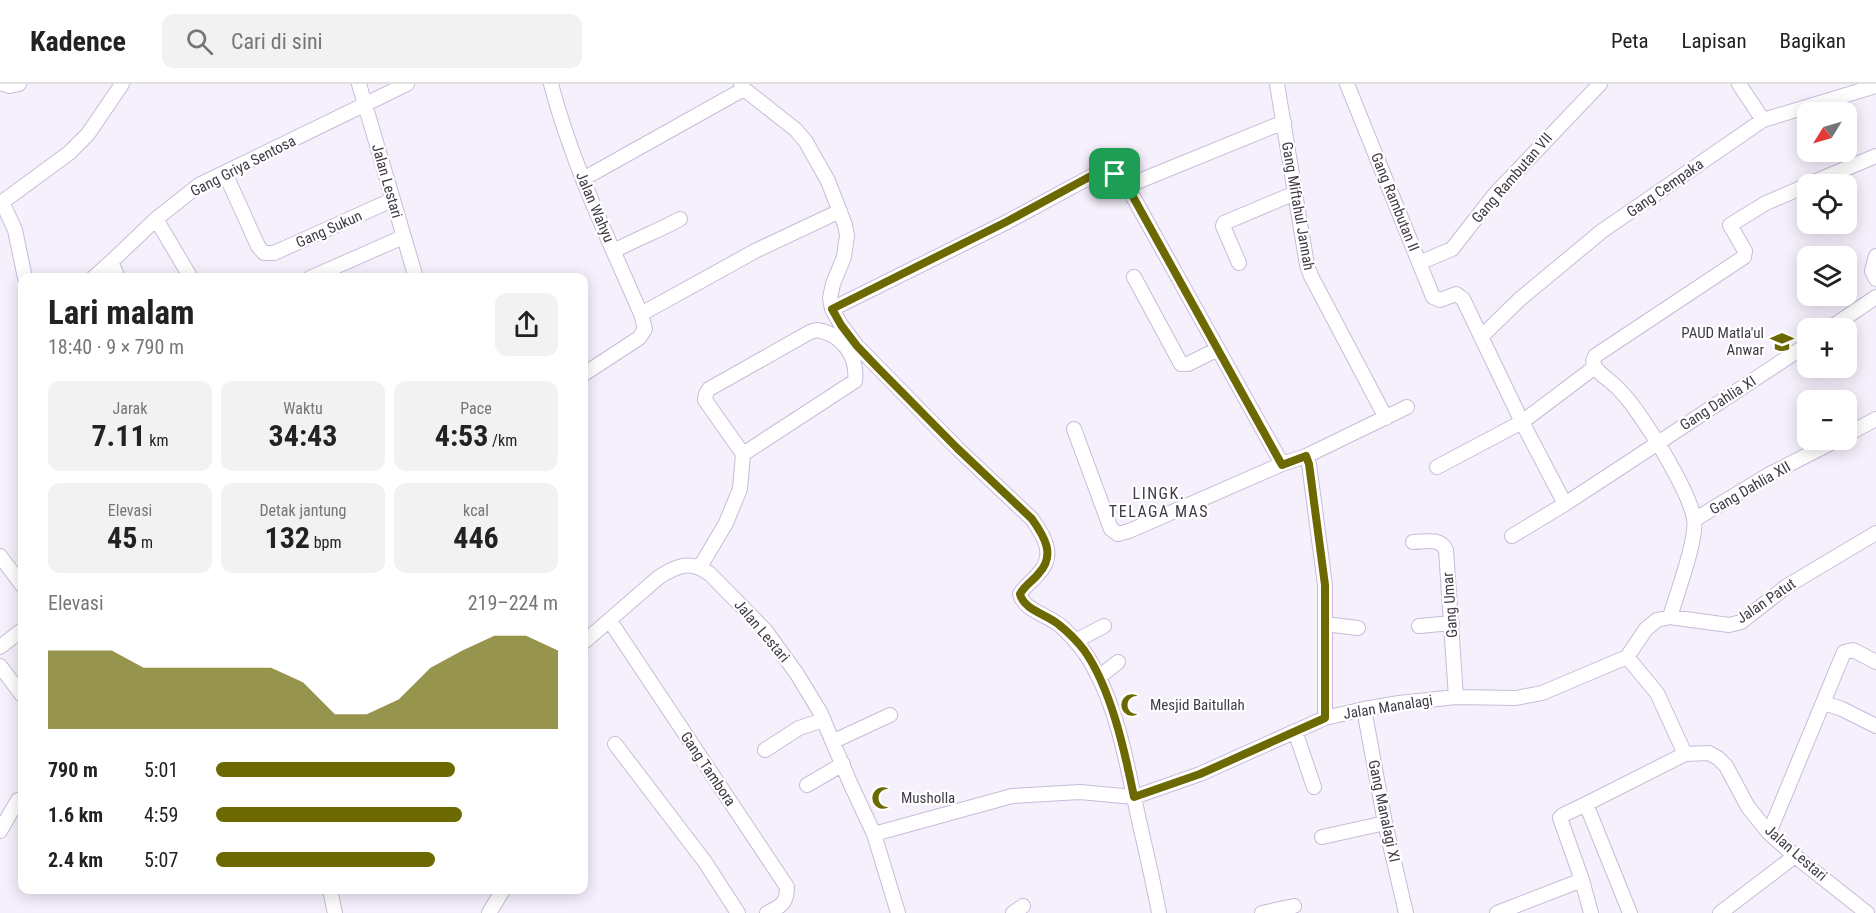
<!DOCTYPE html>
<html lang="id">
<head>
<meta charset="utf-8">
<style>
	:root { --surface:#fff; --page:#f2f2f2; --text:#222; --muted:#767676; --line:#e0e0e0; --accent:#6c6902 }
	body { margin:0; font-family:"Roboto Condensed",sans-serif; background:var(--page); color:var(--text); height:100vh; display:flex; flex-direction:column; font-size:22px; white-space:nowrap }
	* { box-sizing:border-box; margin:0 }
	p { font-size:20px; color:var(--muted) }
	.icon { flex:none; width:33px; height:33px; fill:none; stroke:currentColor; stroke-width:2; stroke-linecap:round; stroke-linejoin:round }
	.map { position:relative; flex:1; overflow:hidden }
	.side { position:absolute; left:18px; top:189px; width:570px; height:621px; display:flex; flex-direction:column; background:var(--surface); border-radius:12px; box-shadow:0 3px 15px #0003 }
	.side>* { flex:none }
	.needle { width:39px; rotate:233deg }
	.fabs { position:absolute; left:1797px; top:18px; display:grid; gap:12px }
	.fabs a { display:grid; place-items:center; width:60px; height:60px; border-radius:12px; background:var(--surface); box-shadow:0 3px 15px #0003; font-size:30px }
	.pin { position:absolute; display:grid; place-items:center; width:51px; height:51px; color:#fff; margin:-26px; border-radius:12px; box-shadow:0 3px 9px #0006 }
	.round { display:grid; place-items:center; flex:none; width:63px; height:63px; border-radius:12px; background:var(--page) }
	.overview { display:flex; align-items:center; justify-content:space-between; height:102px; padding:0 30px }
	h1 { font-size:33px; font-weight:700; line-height:45px }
	.figures { display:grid; grid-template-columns:repeat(3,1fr); gap:9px; height:102px; padding:6px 30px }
	.figures div { display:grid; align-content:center; border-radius:12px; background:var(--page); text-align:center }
	.figures b { font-size:30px; font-weight:700 }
	.figures small { font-size:16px; font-weight:400 }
	.figures p { font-size:16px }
	.chart { height:168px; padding:12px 30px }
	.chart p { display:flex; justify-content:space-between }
	.chart svg { width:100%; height:108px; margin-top:6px; fill:var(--accent); opacity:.7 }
	ul { padding:0 30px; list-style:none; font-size:20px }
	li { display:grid; grid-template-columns:96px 72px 1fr; align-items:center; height:45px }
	li i { height:15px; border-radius:8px; background:var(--accent) }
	header { display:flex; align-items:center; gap:36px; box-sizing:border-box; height:84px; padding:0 30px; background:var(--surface); border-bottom:2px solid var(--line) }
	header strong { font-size:28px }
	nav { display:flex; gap:33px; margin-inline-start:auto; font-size:21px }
	.search { width:420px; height:54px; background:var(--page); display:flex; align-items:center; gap:15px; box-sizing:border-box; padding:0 21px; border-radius:12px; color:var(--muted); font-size:22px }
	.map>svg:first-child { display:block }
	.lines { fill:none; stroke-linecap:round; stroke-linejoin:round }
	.street-casing { stroke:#c8bbd8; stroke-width:16 }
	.street { stroke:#fff; stroke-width:14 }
	.route-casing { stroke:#fff; stroke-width:12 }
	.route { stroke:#6c6902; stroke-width:8 }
	.labels { text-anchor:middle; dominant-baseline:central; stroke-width:4.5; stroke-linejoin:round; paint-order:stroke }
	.street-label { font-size:15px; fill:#403a46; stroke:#fff }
	.poi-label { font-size:15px; fill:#403a46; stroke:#fff; text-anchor:start }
	.neighbourhood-label { font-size:16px; letter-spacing:1.5px; fill:#403a46; stroke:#fff }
</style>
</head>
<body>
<header>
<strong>Kadence</strong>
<div class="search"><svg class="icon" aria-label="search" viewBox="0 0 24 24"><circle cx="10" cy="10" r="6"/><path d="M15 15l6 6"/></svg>Cari di sini</div>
<nav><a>Peta</a><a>Lapisan</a><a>Bagikan</a></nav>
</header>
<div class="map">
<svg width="1876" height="829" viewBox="0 0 1876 829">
	<rect width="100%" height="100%" fill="#f6f0fd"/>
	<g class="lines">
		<g class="street-casing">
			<path id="street" d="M 3,0 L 10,2 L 19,0
				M 359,0 L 416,194
				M 551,0 C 572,80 608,154 641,230 L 645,245 L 639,254 L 584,290
				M 741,0 L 744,5 L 796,46 L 806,58 L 828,97 L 845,141 L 847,151 L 844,173 L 833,200 L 830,214 L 832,225 L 841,241 L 857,262 L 957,364 L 1032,435 C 1044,452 1056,471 1039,489 C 1033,497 1025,501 1020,510 C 1024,527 1049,531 1062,543 C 1075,555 1087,569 1095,586 C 1116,625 1125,670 1134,713 C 1142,752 1152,790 1159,829
				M 1277,0 L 1307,181 L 1311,192 L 1386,334
				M 1347,0 L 1433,213 L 1440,216 L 1456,210 L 1463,215 L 1522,338 L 1565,420 L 1658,359 C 1644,338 1630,314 1611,298 C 1605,293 1597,288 1594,281 C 1592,276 1594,276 1595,272 L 1744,173 L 1745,167 L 1730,141 L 1766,119 L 1808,101
				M 1739,0 L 1763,36
				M 225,89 L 258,162 L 264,169 L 274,169 L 392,116
				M 583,95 L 744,5
				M 1809,100 L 1876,72
				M 1127,102 L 1284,38
				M 156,135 L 191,194
				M 614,167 C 636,155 658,147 680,135
				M 1876,172 L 1872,187 L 1876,195
				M 1239,179 L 1223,142 L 1224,139 L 1295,109
				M 1419,179 L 1452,165 L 1495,110 L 1600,0
				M 1134,193 L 1181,280 L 1188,280 L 1218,265
				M 25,194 L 15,146 L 4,122 L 5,116 L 69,69 L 88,50 L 122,0
				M 93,194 L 111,178
				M 118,194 L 111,178 L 156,135 L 199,101 L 407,0
				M 310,194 L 403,153
				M 832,225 L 1007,138 L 1103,86 C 1114,86 1120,94 1127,102 L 1282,380
				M 641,230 L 757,166 L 840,127
				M 1830,244 L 1876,213
				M 817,246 C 842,250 858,272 855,297 L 743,370 L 705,316 L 706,310 L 709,305 L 810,248 Z
				M 1481,253 L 1520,215 L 1602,147 L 1763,36 L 1876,2
				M 1074,345 L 1111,445 L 1118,450 L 1129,447 L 1282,380 L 1306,372 L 1407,323
				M 1846,351 L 1876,335
				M 1306,372 L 1309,380 L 1325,501 L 1325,634
				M 1437,383 L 1522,338 L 1595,283
				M 1694,436 L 1768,391 L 1837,356
				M 1512,452 L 1565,420
				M 1413,458 C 1425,458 1440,453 1446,466 L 1456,613
				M 0,472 L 22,501
				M 700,483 L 726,439 L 740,405 L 743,370
				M 1670,533 C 1676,512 1698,454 1694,434 C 1689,411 1670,380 1658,359 L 1808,260
				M 610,537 L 787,803 C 787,820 781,822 767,829
				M 1325,540 L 1358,544
				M 1419,542 L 1452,539
				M 1075,557 L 1104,542
				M 584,558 L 659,493 C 678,481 691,476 710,490 L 765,546 L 797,590 L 820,628 L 851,701 L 874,750 L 898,829
				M 0,563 L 22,546
				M 1627,573 L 1657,609 L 1685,670 L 1709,669 L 1718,674 L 1726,682 L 1748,723 L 1769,749 L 1795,772 L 1867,829
				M 0,582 L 22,611
				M 1099,593 L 1118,578
				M 1824,619 L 1842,625 L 1876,642
				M 1364,625 L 1385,739 L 1406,829
				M 1295,647 L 1314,703
				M 834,657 L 890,631
				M 615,660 L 705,778 L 738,829
				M 765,666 L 799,644 L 824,636
				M 807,701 L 843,680
				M 0,747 L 18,716
				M 1769,749 L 1844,568 L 1853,566 L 1876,578
				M 874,750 L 1012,712 L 1080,708 L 1134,713 L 1200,690 L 1325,634 L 1364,625 L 1399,619 L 1456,613 L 1516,614 L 1542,609 L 1627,573 L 1646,545 L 1657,536 L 1670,533 L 1729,541 L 1741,538 L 1787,502 L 1876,449
				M 1322,753 L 1385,739
				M 1582,796 L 1591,829
				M 330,806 L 335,829
				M 489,829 L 503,806
				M 1013,829 L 1023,822
				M 1262,829 L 1294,822
				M 1497,829 L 1582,796 L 1560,734 L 1563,731 L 1586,720
				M 1630,829 L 1586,720 L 1685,670
				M 1720,829 L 1795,772"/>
		</g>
		<use href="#street" class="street"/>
	</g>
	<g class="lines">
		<g class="route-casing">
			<path id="route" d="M 1102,86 C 1114,86 1120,94 1127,102 L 1282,381 L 1306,372 L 1309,380 L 1325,501 L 1325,634 L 1200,690 L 1134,713 C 1125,668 1111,604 1084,566 C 1077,557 1067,547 1058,540 C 1046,530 1024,526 1020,510 C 1025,501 1033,497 1039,489 C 1056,471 1044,452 1032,435 L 957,364 L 878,284 L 857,262 L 841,241 L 832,225 L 1006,138 Z"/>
		</g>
		<use href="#route" class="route"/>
	</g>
	<defs>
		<g id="school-bare" transform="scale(1.8)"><path d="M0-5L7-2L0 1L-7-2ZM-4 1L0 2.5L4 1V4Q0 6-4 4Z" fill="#6c6902" stroke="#fff" stroke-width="2.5" paint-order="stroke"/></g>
		<g id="mosque-bare" transform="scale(1.8)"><path d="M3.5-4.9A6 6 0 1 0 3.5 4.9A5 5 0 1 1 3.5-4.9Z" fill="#6c6902" stroke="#fff" stroke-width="2.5" paint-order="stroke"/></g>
	</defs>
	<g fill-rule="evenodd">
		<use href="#school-bare" x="1782" y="258"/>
		<use href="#mosque-bare" x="1132" y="621"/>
		<use href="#mosque-bare" x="883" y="714"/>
	</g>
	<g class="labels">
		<g class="street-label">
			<text transform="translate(243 82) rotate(-27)">Gang Griya Sentosa</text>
			<text transform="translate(1512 94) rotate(-49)">Gang Rambutan VII</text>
			<text transform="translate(387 97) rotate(74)">Jalan Lestari</text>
			<text transform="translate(1665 104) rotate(-35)">Gang Cempaka</text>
			<text transform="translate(1395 118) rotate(68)">Gang Rambutan II</text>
			<text transform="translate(1298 122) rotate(80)">Gang Miftahul Jannah</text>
			<text transform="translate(595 123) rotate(67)">Jalan Wahyu</text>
			<text transform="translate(329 145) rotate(-24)">Gang Sukun</text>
			<text transform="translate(1718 319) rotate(-33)">Gang Dahlia XI</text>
			<text transform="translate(1750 404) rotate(-30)">Gang Dahlia XII</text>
			<text transform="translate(1766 517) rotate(-34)">Jalan Patut</text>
			<text transform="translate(1450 521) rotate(-94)">Gang Umar</text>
			<text transform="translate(762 547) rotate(50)">Jalan Lestari</text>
			<text transform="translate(1388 623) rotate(-9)">Jalan Manalagi</text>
			<text transform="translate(708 685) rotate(56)">Gang Tambora</text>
			<text transform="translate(1384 727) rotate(78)">Gang Manalagi XI</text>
			<text transform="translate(1796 769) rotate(41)">Jalan Lestari</text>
		</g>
		<g class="poi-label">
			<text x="1764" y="249" text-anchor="end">PAUD Matla'ul<tspan x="1764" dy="17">Anwar</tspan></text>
			<text x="1150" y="621">Mesjid Baitullah</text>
			<text x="901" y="714">Musholla</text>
		</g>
		<g class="neighbourhood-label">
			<text x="1159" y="409">LINGK.<tspan x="1159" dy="18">TELAGA MAS</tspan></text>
		</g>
	</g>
</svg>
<div class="fabs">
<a><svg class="needle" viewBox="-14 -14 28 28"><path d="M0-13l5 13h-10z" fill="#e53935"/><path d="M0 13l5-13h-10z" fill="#767676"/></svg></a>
<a><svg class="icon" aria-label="locate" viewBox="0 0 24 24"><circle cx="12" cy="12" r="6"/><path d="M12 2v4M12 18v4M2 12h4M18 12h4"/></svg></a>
<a><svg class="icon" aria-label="layers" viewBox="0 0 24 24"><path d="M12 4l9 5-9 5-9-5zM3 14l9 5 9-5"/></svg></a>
<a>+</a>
<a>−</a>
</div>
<div class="pin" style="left:1115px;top:90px;background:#1e9e55"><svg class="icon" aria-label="arrive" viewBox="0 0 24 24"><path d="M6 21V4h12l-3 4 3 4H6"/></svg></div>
<section class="side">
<div class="overview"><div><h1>Lari malam</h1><p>18:40 · 9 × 790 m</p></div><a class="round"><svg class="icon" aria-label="share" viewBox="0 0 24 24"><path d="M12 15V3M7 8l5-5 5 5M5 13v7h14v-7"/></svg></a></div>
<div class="figures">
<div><p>Jarak</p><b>7.11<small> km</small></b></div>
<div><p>Waktu</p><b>34:43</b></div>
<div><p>Pace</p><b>4:53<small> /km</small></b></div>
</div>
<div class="figures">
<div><p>Elevasi</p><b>45<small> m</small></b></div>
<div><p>Detak jantung</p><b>132<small> bpm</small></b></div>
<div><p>kcal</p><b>446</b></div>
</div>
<div class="chart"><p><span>Elevasi</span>219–224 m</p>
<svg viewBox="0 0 160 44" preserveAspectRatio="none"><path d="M0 44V12L10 12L20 12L30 19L40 19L50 19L60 19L70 19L80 25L90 38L100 38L110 32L120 19L130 12L140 6L150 6L160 12V44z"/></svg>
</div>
<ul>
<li><b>790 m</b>5:01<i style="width:70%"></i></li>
<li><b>1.6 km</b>4:59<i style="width:72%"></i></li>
<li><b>2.4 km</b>5:07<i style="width:64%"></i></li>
</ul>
</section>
</div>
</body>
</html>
